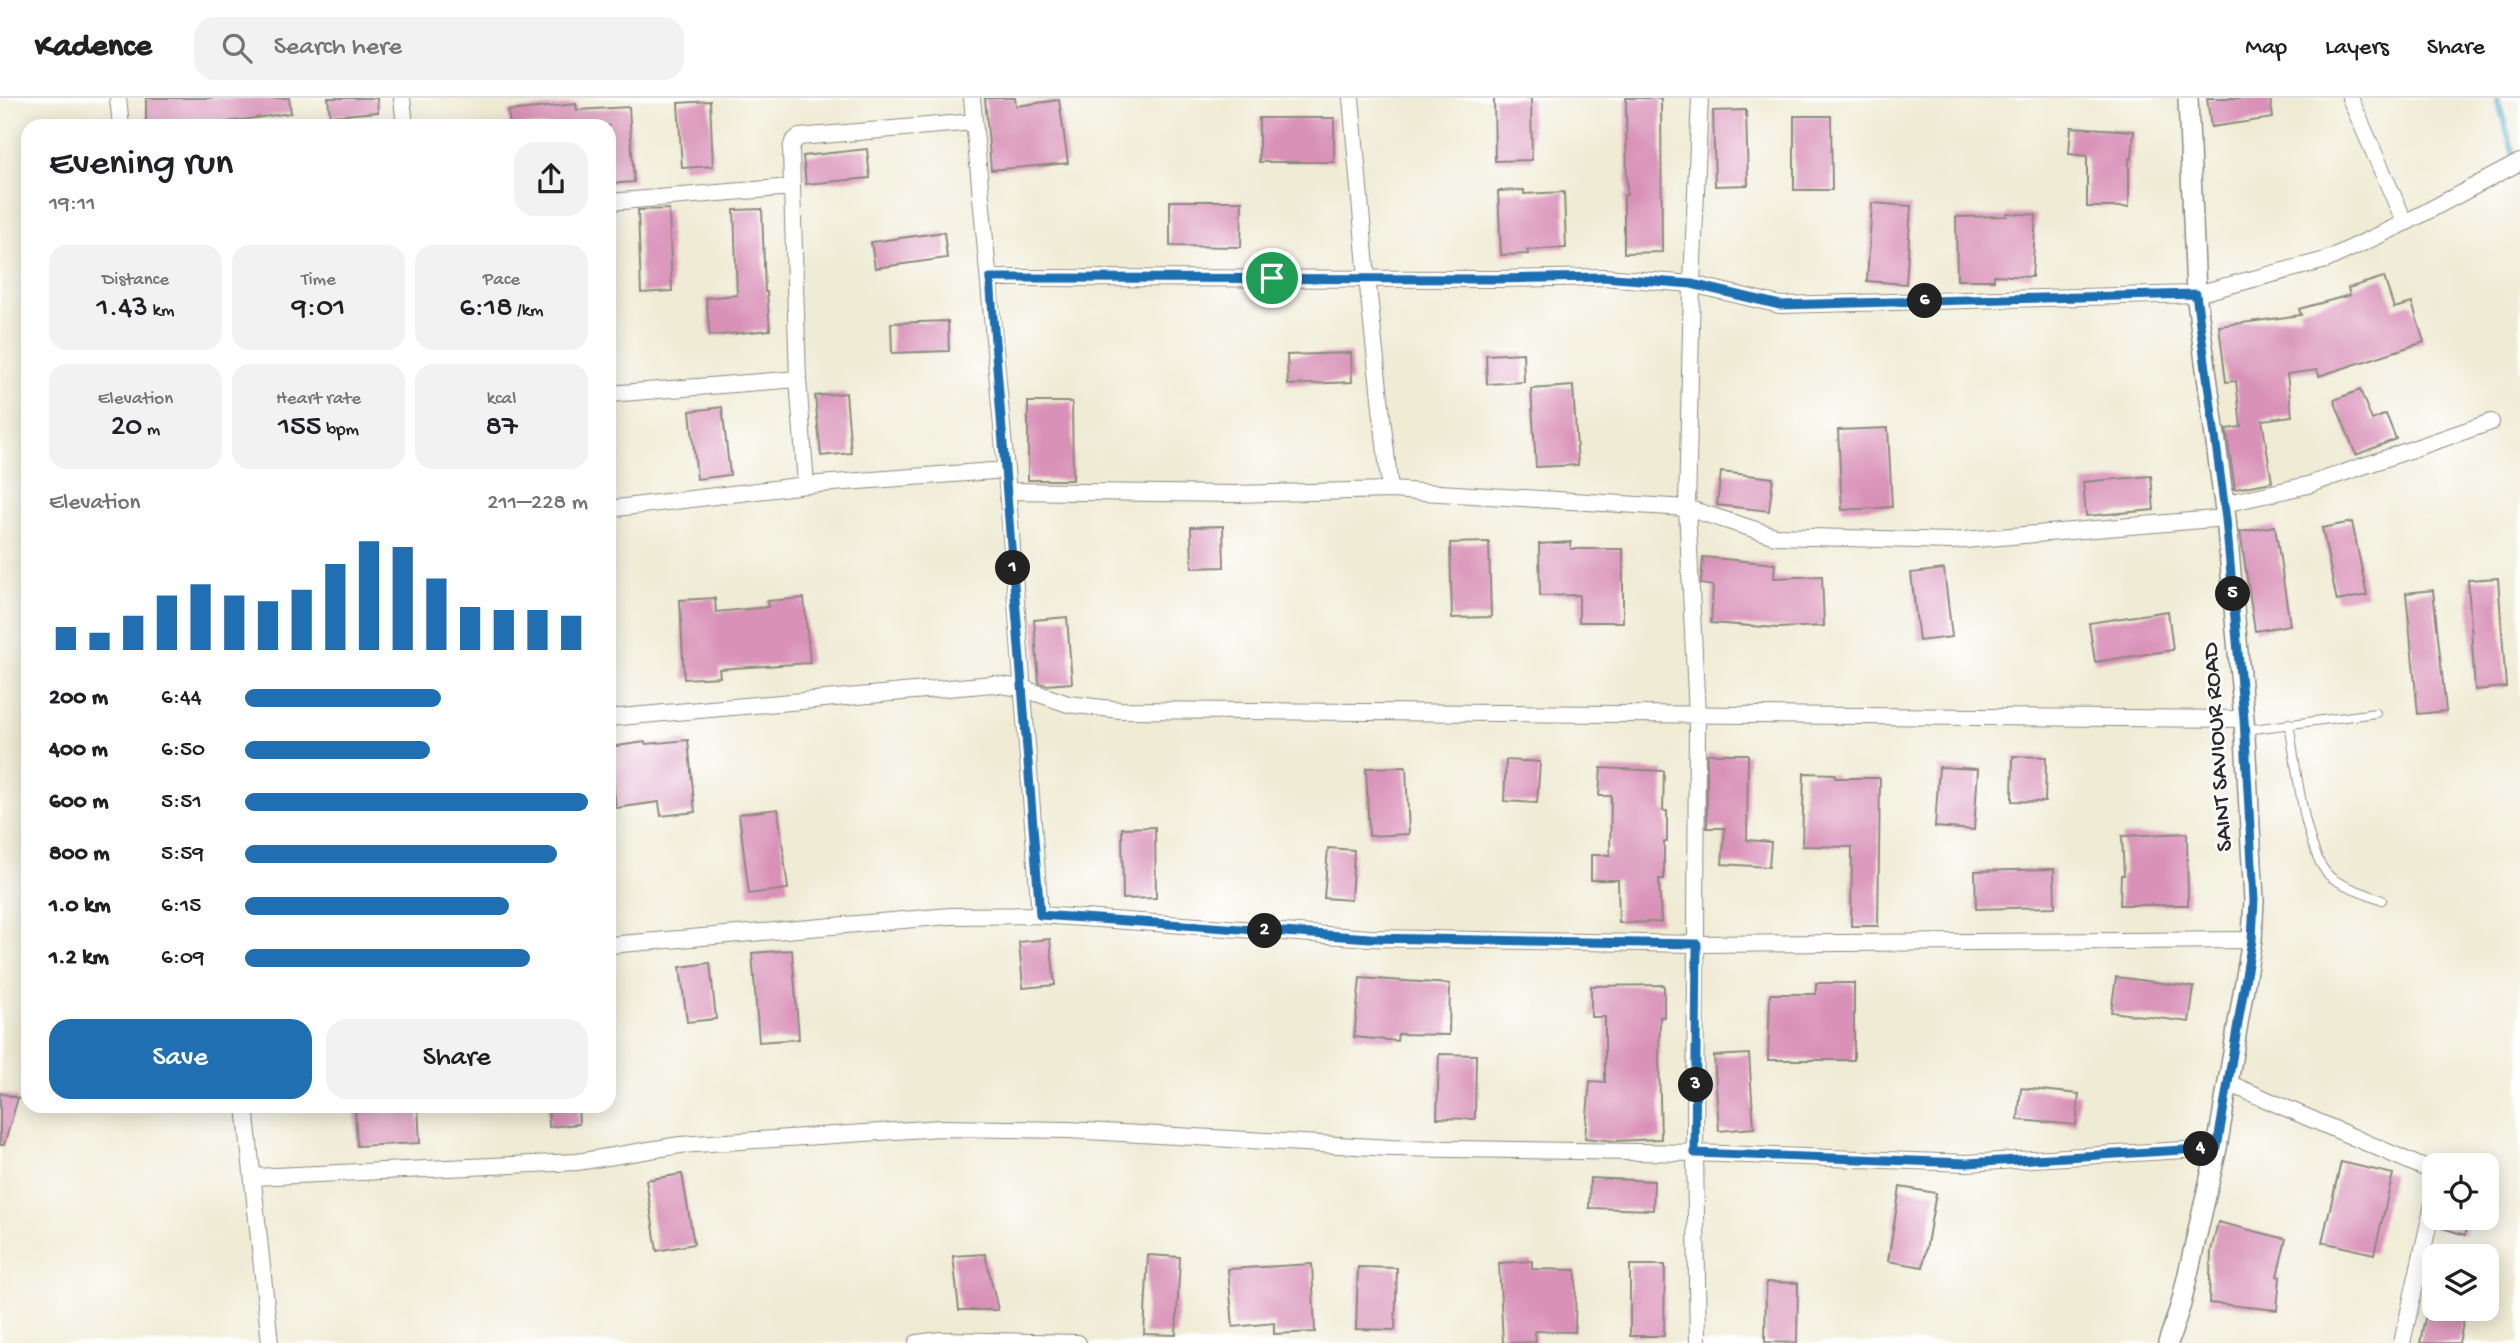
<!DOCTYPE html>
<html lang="en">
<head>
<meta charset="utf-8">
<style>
	:root { --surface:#fff; --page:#f2f2f2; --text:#202124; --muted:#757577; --line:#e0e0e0; --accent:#1f6fb2 }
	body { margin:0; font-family:"Gochi Hand",sans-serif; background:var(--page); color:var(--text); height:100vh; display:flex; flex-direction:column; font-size:26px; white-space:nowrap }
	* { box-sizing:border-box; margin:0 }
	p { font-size:23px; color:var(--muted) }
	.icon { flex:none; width:38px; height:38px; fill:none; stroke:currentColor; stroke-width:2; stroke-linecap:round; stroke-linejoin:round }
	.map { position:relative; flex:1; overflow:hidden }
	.side { position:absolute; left:21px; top:21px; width:595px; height:994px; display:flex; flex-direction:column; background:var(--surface); border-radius:21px; box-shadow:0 4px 18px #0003 }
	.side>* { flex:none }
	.controls { position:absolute; left:2422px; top:1055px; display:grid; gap:14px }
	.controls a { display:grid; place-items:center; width:77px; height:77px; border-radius:14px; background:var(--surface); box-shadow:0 4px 18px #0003; font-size:35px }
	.pin { position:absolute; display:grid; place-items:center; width:60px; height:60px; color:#fff; margin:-30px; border:4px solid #fff; border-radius:50%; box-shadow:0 2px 7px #0007 }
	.km { position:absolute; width:35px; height:35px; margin:-18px; border-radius:50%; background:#222; color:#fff; font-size:19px; line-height:35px; text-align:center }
	.round { display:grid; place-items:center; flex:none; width:74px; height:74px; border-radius:21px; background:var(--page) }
	.head { display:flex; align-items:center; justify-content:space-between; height:119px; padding:0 28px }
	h1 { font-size:38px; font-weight:600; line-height:52px }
	.stats { display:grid; grid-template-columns:repeat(3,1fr); gap:10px; height:119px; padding:7px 28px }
	.stats div { display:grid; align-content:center; border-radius:18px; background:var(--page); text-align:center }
	.stats b { font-size:30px; font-weight:600 }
	.stats small { font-size:19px; font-weight:400 }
	.stats p { font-size:19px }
	.chart { height:196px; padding:14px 28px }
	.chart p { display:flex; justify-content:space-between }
	.chart svg { width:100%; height:126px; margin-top:7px; stroke:var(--accent); stroke-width:6 }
	.action { display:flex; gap:14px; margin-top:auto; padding:14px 28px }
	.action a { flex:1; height:80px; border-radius:21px; background:var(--accent); color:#fff; font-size:28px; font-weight:600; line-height:80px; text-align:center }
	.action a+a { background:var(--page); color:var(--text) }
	ul { padding:0 28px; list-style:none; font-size:23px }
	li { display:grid; grid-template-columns:112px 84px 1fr; align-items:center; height:52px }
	li i { height:18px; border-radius:9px; background:var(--accent) }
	header { display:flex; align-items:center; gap:42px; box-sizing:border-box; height:98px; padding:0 35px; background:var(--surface); border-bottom:2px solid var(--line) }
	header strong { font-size:33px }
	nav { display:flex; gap:38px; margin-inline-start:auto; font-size:24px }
	.search { width:490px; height:63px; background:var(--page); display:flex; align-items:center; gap:18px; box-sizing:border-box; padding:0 24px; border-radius:21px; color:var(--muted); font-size:26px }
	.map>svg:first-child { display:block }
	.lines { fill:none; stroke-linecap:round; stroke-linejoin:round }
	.stream { stroke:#44aac4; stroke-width:6 }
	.building { fill:#d991b8 }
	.service-casing { stroke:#8d8b80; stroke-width:10 }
	.minor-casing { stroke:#8d8b80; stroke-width:18 }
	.tertiary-casing { stroke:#8d8b80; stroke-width:22 }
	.service { stroke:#fff; stroke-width:8 }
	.minor { stroke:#fff; stroke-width:16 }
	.tertiary { stroke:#fff; stroke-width:19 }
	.route-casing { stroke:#fff; stroke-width:14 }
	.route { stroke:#1f6fb2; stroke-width:9 }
	.labels { text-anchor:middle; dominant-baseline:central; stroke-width:5; stroke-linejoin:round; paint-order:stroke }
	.street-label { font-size:24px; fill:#2b2b2b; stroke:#fff }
</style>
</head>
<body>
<header>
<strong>Kadence</strong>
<div class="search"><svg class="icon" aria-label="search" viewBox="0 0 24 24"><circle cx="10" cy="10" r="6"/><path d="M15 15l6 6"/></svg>Search here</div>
<nav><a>Map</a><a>Layers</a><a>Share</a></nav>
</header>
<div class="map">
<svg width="2520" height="1245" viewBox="0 0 2520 1245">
	<rect width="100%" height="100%" fill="#fff"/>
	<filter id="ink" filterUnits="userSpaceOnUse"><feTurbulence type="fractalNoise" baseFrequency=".0143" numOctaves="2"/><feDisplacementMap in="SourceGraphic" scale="14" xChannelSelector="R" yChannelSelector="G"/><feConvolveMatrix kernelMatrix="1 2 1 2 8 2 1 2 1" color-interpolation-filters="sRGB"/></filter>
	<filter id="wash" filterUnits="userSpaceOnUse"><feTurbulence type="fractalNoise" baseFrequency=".00686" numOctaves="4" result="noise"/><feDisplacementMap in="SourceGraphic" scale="28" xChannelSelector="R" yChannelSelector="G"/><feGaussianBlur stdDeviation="1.57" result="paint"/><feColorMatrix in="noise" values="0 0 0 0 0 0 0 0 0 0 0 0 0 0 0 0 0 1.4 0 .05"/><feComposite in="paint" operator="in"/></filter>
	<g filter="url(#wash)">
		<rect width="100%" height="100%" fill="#efebd4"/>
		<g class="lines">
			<path class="stream" d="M 2497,0 L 2520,77"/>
		</g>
		<g id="blocks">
			<path class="building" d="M 146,0 L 289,0 L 291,15 L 199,28 L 146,28 Z
				M 328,0 L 377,0 L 378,14 L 330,18 Z
				M 985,0 L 1015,0 L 1016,8 L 1059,2 L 1068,65 L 991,72 Z
				M 1494,0 L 1531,0 L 1532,62 L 1495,63 Z
				M 1626,0 L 1661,0 L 1662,154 L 1624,155 L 1624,97 L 1627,97 Z
				M 2207,0 L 2270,0 L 2273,20 L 2211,29 Z
				M 710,3 L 713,68 L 682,70 L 678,5 Z
				M 576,6 L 577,12 L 629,9 L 634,84 L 609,86 L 609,28 L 510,28 L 508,13 Z
				M 1746,12 L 1748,87 L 1715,88 L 1713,13 Z
				M 1794,18 L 1831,18 L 1832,92 L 1794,92 Z
				M 1259,20 L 1334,20 L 1334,64 L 1259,64 Z
				M 2071,29 L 2134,33 L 2132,61 L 2129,60 L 2129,109 L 2087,109 L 2087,58 L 2069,56 Z
				M 867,51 L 870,80 L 806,86 L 803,58 Z
				M 1524,92 L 1524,96 L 1564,94 L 1566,150 L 1527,152 L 1528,156 L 1501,157 L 1498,93 Z
				M 1170,103 L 1242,103 L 1241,149 L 1170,148 Z
				M 1872,105 L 1911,108 L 1906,186 L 1867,183 Z
				M 669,111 L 672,193 L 641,195 L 638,112 Z
				M 762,111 L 765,194 L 767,194 L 770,232 L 710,238 L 706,200 L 737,197 L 734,112 Z
				M 2007,115 L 2036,117 L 2032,179 L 1994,177 L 1994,182 L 1957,182 L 1956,119 L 2007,118 Z
				M 944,134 L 947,160 L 875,170 L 871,144 Z
				M 2384,179 L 2394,210 L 2412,205 L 2424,244 L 2319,278 L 2317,272 L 2287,276 L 2292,318 L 2262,322 L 2272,384 L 2235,391 L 2226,331 L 2241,329 L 2236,283 L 2226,284 L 2219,228 L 2301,217 L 2299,211 L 2350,197 L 2348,190 Z
				M 948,223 L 949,253 L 892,255 L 891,225 Z
				M 1351,255 L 1352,284 L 1288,287 L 1287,257 Z
				M 1523,255 L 1524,284 L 1487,286 L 1486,257 Z
				M 1573,288 L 1578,367 L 1536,369 L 1531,291 Z
				M 2360,292 L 2372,322 L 2386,316 L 2396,341 L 2356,357 L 2334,302 Z
				M 846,295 L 851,355 L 821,358 L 815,298 Z
				M 1028,304 L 1072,304 L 1073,382 L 1028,382 Z
				M 722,309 L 730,377 L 697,381 L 690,313 Z
				M 1888,330 L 1892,409 L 1842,412 L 1838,332 Z
				M 1721,374 L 1773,380 L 1769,413 L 1717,407 Z
				M 2151,378 L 2154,412 L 2086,418 L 2083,384 Z
				M 2352,424 L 2367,497 L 2337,503 L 2322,430 Z
				M 1223,428 L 1224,469 L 1192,470 L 1191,429 Z
				M 2275,428 L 2290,527 L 2255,533 L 2240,434 Z
				M 1489,444 L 1491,519 L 1452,520 L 1450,445 Z
				M 1571,444 L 1571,451 L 1623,451 L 1623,524 L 1579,524 L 1579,497 L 1540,498 L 1539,446 Z
				M 1703,459 L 1775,466 L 1774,480 L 1822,478 L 1824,528 L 1778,530 L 1711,525 L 1713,488 L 1701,486 Z
				M 1944,471 L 1952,539 L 1919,543 L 1911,475 Z
				M 2498,480 L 2506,589 L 2475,592 L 2468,482 Z
				M 2433,492 L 2446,613 L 2418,616 L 2406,495 Z
				M 715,500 L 716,514 L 768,509 L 767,503 L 804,500 L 810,565 L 719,571 L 720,579 L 684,581 L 680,502 Z
				M 2168,513 L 2173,552 L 2095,564 L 2089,525 Z
				M 1067,519 L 1072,585 L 1046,587 L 1039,585 L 1034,522 Z
				M 688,642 L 695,714 L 661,718 L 659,704 L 616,710 L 609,649 L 645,644 L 646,646 Z
				M 1707,656 L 1748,656 L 1747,742 L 1771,744 L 1769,769 L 1722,766 L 1725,730 L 1707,730 Z
				M 2013,658 L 2046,659 L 2045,704 L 2012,703 Z
				M 1506,662 L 1540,664 L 1537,705 L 1504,703 Z
				M 1406,669 L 1409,736 L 1369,738 L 1366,670 Z
				M 1939,669 L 1978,671 L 1974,732 L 1935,729 Z
				M 1601,670 L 1664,673 L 1663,713 L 1667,713 L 1667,744 L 1664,744 L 1664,781 L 1659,781 L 1661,824 L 1619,825 L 1618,782 L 1591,782 L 1591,757 L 1610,757 L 1611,698 L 1599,698 Z
				M 1804,675 L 1835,676 L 1835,680 L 1880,680 L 1878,828 L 1851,828 L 1852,749 L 1802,748 Z
				M 778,711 L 788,791 L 749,796 L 739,716 Z
				M 1155,729 L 1156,800 L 1123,801 L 1122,730 Z
				M 2187,735 L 2188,807 L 2120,807 L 2121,777 L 2124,777 L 2122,738 Z
				M 1328,750 L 1354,752 L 1351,802 L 1324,800 Z
				M 2054,771 L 2055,809 L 1976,811 L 1975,773 Z
				M 1050,841 L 1055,887 L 1023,890 L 1019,844 Z
				M 792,852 L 799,941 L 759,944 L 752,855 Z
				M 710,865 L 716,921 L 687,924 L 680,869 Z
				M 2116,879 L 2194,889 L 2189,924 L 2111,914 Z
				M 1360,880 L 1450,886 L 1449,937 L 1398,936 L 1397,943 L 1354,939 Z
				M 1816,885 L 1854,885 L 1854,962 L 1768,962 L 1770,896 L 1816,896 Z
				M 1664,887 L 1664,919 L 1660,919 L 1659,960 L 1661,1041 L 1615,1043 L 1585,1040 L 1590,983 L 1605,984 L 1605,919 L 1591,919 L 1591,888 Z
				M 1439,956 L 1476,957 L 1475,1021 L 1437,1020 Z
				M 1749,956 L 1754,1030 L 1719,1033 L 1714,958 Z
				M 2021,990 L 2079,996 L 2076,1027 L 2018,1022 Z
				M 0,995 L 18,1000 L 4,1047 L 0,1047 Z
				M 355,1008 L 418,1008 L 420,1045 L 357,1048 Z
				M 548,1008 L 578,1008 L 579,1026 L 549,1029 Z
				M 2341,1064 L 2393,1076 L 2374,1156 L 2322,1144 Z
				M 682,1076 L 694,1146 L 657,1153 L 646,1082 Z
				M 1590,1080 L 1654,1083 L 1653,1112 L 1589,1110 Z
				M 1900,1089 L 1936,1095 L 1923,1169 L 1888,1163 Z
				M 2441,1120 L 2471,1120 L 2465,1137 L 2439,1129 Z
				M 2218,1124 L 2286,1141 L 2277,1178 L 2280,1179 L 2277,1212 L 2209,1205 L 2211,1153 Z
				M 985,1156 L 998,1212 L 959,1212 L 953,1158 Z
				M 1148,1157 L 1180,1159 L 1176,1237 L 1144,1236 Z
				M 1532,1163 L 1532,1171 L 1576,1172 L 1575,1234 L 1535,1233 L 1536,1244 L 1503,1245 L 1499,1165 Z
				M 1312,1166 L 1315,1234 L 1274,1236 L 1274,1225 L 1233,1229 L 1228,1171 Z
				M 1630,1167 L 1665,1167 L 1664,1238 L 1630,1238 Z
				M 1358,1169 L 1397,1170 L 1395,1232 L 1356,1231 Z
				M 1766,1184 L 1798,1185 L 1797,1245 L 1765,1244 Z
				M 2427,1211 L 2466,1211 L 2459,1245 L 2420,1245 Z"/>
		</g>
	</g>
	<g filter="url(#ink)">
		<use href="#blocks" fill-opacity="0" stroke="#8d8b80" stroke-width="2"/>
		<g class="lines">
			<g class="service-casing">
				<path id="service" d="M 2289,625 C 2295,659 2305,762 2332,780 C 2346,790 2366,795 2382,802
					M 2245,632 L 2376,615"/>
			</g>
			<g class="minor-casing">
				<path id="minor" d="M 118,0 L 121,28
					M 402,0 L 405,28
					M 972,0 L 1006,372 L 1040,817
					M 1351,0 L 1367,180 L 1390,392
					M 2350,0 L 2405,125
					M 609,104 L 792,89
					M 990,180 L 1496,181 L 1603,179 L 1692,186 L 1780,207 L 2196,196 L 2326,162 L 2405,125 L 2520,64
					M 609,296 L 798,281
					M 806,387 L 798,281 L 792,89 L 791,51 L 793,44 L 799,39 L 974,24
					M 1008,393 L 1236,396 L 1390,392 L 1687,410 L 1775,438 L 1952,443 L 2226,420
					M 2224,406 L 2308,387 L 2491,324
					M 609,411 L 806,387 L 1006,372
					M 609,620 L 993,586 L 1022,590 L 1068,606 L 1120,612 L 2244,621
					M 609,847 L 950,818 L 1040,817 L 1370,840 L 1697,846 L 2252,842
					M 2228,985 L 2427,1071 L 2434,1080
					M 245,1008 L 270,1245
					M 253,1079 L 577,1064 L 680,1047 L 941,1030 L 1068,1032 L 1391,1050 L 1695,1055 L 1967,1065 L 2217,1050
					M 917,1245 L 941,1242 L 1078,1245
					M 1698,1245 L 1695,1055 L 1697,618 L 1687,410 L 1692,186 L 1700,0
					M 2402,1245 L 2434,1102"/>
			</g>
			<g class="tertiary-casing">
				<path id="tertiary" d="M 2168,1245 L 2181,1206 L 2217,1050 L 2252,842 L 2254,802 L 2244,621 L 2226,420 L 2196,196 L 2188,0"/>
			</g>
			<use href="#service" class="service"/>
			<use href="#minor" class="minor"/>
			<use href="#tertiary" class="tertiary"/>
		</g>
	</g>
	<g class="lines" filter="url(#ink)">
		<g class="route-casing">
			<path id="route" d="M 1602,179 L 1692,186 L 1780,207 L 2196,196 L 2226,421 L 2244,621 L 2254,802 L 2252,842 L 2217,1050 L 1967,1065 L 1695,1055 L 1697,846 L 1370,840 L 1040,817 L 990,180 L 1496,181 Z"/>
		</g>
		<use href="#route" class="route"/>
	</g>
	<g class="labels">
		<g class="street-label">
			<text transform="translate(2219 649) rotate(-94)">SAINT SAVIOUR ROAD</text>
		</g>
	</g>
</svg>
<div class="controls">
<a><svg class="icon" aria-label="locate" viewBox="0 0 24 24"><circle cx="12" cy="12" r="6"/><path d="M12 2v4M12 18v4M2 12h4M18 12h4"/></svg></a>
<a><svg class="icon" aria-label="layers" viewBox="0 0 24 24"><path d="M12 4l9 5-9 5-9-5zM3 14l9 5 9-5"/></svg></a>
</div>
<div class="pin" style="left:1272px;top:180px;background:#1e9e55"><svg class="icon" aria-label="arrive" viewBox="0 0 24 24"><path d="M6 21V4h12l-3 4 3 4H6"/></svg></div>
<b class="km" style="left:1013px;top:470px">1</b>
<b class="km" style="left:1265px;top:833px">2</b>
<b class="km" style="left:1696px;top:987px">3</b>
<b class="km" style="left:2201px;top:1051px">4</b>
<b class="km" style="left:2233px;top:496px">5</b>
<b class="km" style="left:1925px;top:203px">6</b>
<section class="side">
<div class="head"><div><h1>Evening run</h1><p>19:11</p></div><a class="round"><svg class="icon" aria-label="share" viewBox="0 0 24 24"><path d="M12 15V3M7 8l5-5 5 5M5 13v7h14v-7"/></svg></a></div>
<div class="stats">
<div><p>Distance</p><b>1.43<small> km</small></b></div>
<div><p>Time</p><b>9:01</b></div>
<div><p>Pace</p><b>6:18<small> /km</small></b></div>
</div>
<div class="stats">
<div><p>Elevation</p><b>20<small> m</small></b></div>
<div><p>Heart rate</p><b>155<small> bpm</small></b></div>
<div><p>kcal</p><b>87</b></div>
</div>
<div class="chart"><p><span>Elevation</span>211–228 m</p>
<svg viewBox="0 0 160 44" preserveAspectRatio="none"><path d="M5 44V36M15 44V38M25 44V32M35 44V25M45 44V21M55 44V25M65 44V27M75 44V23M85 44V14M95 44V6M105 44V8M115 44V19M125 44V29M135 44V30M145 44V30M155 44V32"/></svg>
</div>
<ul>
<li><b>200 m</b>6:44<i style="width:57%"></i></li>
<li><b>400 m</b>6:50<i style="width:54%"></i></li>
<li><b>600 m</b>5:51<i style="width:100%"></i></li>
<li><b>800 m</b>5:59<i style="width:91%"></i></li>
<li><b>1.0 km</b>6:15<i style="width:77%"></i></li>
<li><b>1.2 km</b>6:09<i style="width:83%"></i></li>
</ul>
<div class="action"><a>Save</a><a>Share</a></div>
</section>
</div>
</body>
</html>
